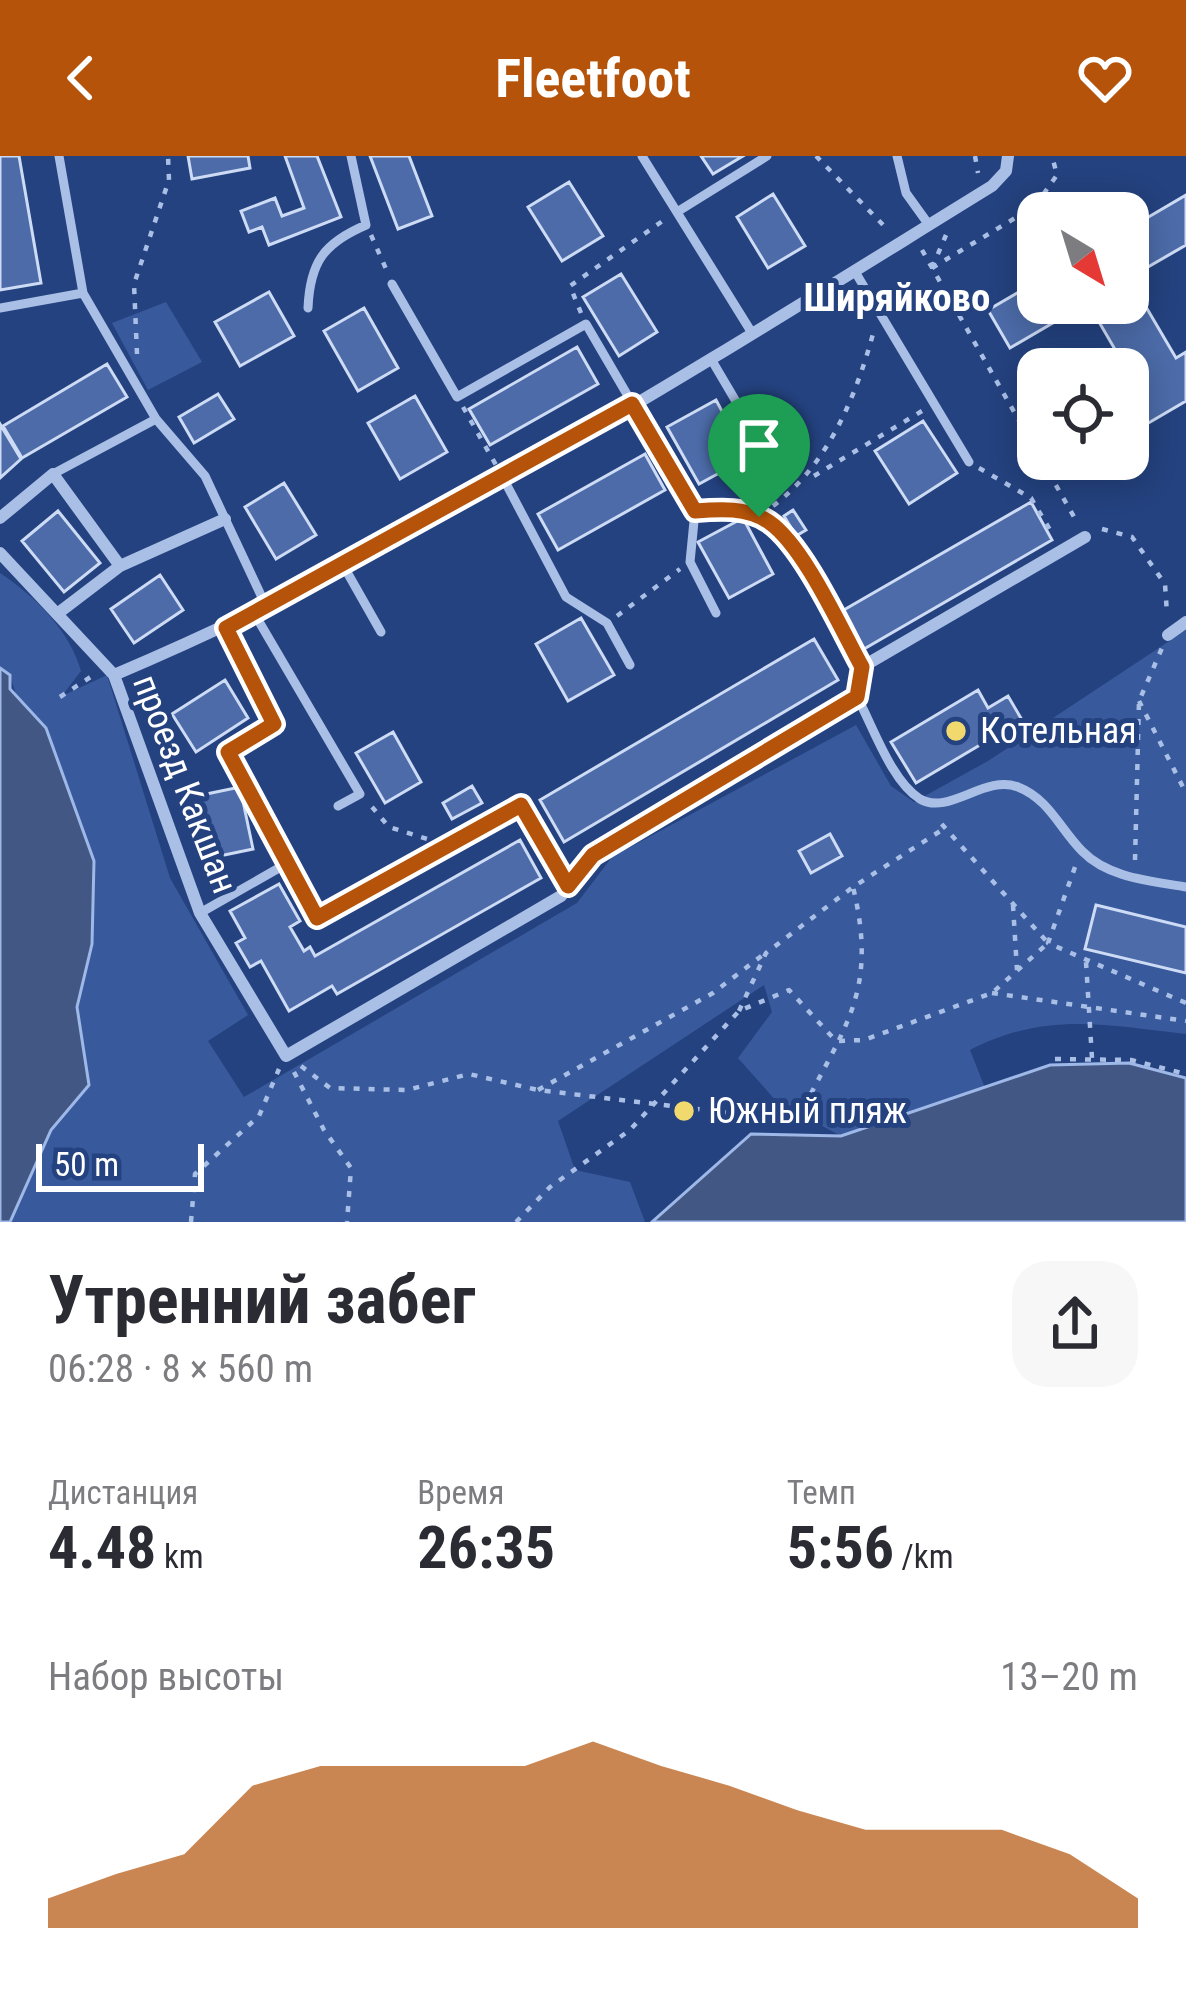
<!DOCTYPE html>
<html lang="ru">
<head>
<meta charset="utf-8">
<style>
	:root { --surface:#fff; --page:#f7f7f7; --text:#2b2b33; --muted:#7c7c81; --accent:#b45309 }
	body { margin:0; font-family:"Roboto Condensed",sans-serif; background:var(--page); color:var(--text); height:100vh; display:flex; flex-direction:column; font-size:45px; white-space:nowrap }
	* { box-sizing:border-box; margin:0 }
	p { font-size:39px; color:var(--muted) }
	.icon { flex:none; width:66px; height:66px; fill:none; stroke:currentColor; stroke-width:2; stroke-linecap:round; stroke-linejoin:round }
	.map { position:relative; height:1066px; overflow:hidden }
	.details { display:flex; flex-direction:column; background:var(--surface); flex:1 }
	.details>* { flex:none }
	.needle { width:78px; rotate:142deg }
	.buttons { position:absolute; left:1017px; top:36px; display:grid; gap:24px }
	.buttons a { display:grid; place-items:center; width:132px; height:132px; border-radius:24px; background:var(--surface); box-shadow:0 6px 30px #0003; font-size:60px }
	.scale { position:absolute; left:36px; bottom:30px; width:168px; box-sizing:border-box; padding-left:12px; border:6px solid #fff; border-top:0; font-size:33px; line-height:42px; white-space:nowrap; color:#fff; -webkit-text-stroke:9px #24427f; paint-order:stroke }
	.pin { position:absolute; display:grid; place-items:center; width:102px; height:102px; color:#fff; margin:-123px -51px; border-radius:50% 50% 50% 0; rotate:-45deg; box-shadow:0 0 12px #0007 }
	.pin .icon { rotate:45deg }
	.round { display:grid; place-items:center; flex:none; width:126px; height:126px; border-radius:36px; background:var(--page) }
	.summary { display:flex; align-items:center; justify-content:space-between; height:204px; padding:0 48px }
	h1 { font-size:66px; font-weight:700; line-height:90px }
	.figures { display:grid; grid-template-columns:repeat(3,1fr); gap:18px; height:204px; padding:12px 48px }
	.figures div { display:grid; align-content:center }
	.figures b { font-size:60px; font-weight:700 }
	.figures small { font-size:33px; font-weight:400 }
	.figures p { font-size:33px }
	.chart { height:336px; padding:24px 48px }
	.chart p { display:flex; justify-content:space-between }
	.chart svg { width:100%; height:216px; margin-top:12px; fill:var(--accent); opacity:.7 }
	header { display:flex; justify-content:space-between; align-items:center; height:156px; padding:0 48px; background:var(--accent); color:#fff; font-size:54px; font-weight:700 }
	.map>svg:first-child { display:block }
	.green { fill:#385a9d }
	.water { fill:#425784; stroke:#9eb8e7; stroke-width:3 }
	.building { fill:#4c6ba8; stroke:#cddbf5; stroke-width:3 }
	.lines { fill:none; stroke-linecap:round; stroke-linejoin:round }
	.path { stroke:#aabfe6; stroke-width:4.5; stroke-dasharray:6 9; stroke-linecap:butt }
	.lane { stroke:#aabfe6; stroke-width:9 }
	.street { stroke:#aabfe6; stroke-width:12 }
	.route-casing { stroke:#fff; stroke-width:24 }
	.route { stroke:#b45309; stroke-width:15 }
	.poi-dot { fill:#f1d96e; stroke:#24427f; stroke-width:4.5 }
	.labels { text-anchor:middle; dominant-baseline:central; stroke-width:10; stroke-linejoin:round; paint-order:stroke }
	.poi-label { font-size:36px; fill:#fff; stroke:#24427f; text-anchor:start }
	.street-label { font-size:36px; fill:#fff; stroke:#24427f }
	.neighbourhood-label { font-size:39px; font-weight:bold; fill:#fff; stroke:#24427f }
</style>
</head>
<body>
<header><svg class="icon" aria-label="back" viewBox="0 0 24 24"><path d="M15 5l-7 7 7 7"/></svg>Fleetfoot<svg class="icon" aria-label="heart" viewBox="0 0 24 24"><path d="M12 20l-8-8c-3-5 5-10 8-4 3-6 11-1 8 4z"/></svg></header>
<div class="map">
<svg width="1186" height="1066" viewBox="0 0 1186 1066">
	<rect width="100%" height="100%" fill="#24427f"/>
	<path class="green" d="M 166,146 L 202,206 L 148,234 L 112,167 Z
		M 0,417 C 35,440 70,475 81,515 L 62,540 L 107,519 L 170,722 L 248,859 L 208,885 L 244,941 L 577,747 L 612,701 L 856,569 L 891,630 L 914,646 L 988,605 L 1186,474 L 1186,878 C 1105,869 1046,855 970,894 L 985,932 L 841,980 L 777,946 L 738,902 L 772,856 L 764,829 L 558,965 L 575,1014 L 630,1026 L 645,1066 L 10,1066 L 51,974 L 89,929 L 77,851 L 92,788 L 10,519 L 0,512 Z"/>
	<path class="water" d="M 0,512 L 10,519 L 10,533 L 46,572 L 94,705 L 92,788 L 77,851 L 89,929 L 51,974 L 10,1066 L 0,1066 Z
		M 1129,907 L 1186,922 L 1186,1066 L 652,1066 L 751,978 L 841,980 L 1050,909 Z"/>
	<path class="building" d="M 0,0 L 19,0 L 41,127 L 0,134 Z
		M 188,0 L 248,0 L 250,12 L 192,23 Z
		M 285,0 L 317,0 L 341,61 L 269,89 L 262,71 L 249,76 L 241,55 L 275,42 L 282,60 L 304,52 Z
		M 370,0 L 409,0 L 432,60 L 398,73 Z
		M 701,0 L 743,0 L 713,18 Z
		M 569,26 L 603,80 L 562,105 L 528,51 Z
		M 773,38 L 805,90 L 768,112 L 737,61 Z
		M 1186,39 L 1186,89 L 1129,122 L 1176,202 L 1186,196 L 1186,245 L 1128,279 L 1128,229 L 1134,226 L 1088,147 L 1128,147 L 1128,73 Z
		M 621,118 L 657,176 L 619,200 L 583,141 Z
		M 1038,125 L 1038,147 L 1087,147 L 1010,192 L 988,154 Z
		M 269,136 L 294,180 L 240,210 L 215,166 Z
		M 364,152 L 398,212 L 358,235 L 324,175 Z
		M 577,191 L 598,228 L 490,289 L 469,253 Z
		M 107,208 L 127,241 L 22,302 L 3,270 Z
		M 218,238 L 234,263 L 194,287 L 179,261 Z
		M 415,240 L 447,296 L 400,323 L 368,267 Z
		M 716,244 L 747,302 L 699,328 L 667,271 Z
		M 923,265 L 957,317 L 909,348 L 875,295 Z
		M 0,268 L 21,303 L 0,322 Z
		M 645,298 L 665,334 L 558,394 L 538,358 Z
		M 284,327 L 316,379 L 276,403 L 245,351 Z
		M 1031,346 L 1052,384 L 864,493 L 842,455 Z
		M 793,354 L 806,374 L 796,380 L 784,360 Z
		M 58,355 L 100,407 L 64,436 L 22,385 Z
		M 743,362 L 773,418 L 729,442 L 698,386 Z
		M 160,419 L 183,454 L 134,487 L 111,453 Z
		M 581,462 L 614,519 L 568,545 L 536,488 Z
		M 814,483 L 838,524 L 564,686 L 540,644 Z
		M 225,524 L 248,562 L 196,596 L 172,558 Z
		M 978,534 L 988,552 L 1008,540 L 1022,564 L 916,627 L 891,586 Z
		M 393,576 L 421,626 L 385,647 L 356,597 Z
		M 472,630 L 482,647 L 452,663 L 443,647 Z
		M 240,631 L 253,693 L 210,702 L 197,640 Z
		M 830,678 L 842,700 L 811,717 L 799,695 Z
		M 520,684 L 541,722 L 337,838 L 332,830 L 289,855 L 261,805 L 250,811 L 236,787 L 245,782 L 230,755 L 279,728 L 300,765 L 290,771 L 304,795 L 310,791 L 315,800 Z
		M 1096,749 L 1186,771 L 1186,817 L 1085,793 Z"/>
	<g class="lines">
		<path class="path" d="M 816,0 L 888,74
			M 975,0 L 978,17
			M 371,79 L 386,113
			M 922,94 L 1038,298
			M 932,112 L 1035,50 L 1057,19 L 1052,0
			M 932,112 L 946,79
			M 581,157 L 570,130 L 664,64
			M 137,198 L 134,128 L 169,24 L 168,0
			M 463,251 L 496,309
			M 1041,303 L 1077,366
			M 979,312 L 1031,342 L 1053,379
			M 814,320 L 922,255
			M 773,350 C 828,308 855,243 873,178
			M 1102,373 L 1132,381 L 1165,428 L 1167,458
			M 617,460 L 680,413
			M 60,541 L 92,520
			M 1139,545 L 1186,637
			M 233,607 L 281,698
			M 372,651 L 389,671 L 427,683
			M 1135,704 L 1139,545 L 1162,492
			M 1075,711 L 1048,787 L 1186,847
			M 1013,749 L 1017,814
			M 1086,806 L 1092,902
			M 992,837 L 1186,865
			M 739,855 L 766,797 L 853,731 L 945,672
			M 1055,903 L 1131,904 L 1186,918
			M 301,910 L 330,932 L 407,934 L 469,918 L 538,934 L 797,965 C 843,871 879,839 853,731
			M 294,916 L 324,974 L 351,1012 L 347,1066
			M 538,934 L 713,837 L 764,798
			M 191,1066 L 195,1018 L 259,960 L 279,913
			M 516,1066 L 550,1031 L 630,974 L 739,855 L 789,834 L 836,885 L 864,884 L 992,837 L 1048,787 L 938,664"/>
		<path class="lane" d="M 59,0 L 83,137 L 156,263 L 205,320 L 266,450
			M 642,0 L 752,177
			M 897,0 L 906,37 L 929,69
			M 677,56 L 767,0
			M 854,114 L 969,306
			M 392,128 L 457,241 L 586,168 L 695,355 L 731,353 L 771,367 L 862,511
			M 0,152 L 83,137
			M 308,152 C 310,106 324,87 366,69 L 351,0
			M 711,203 L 757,281
			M 53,318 L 156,263
			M 503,322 L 566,441 L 607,467 L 630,509
			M 695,355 L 690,406 L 716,457
			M 343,409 L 381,476
			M 254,457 L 360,638 L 338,650
			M 227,472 L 274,568 L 228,596
			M 857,541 C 873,570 891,625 920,643 C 949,660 985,618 1018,631 C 1049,643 1060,673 1082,695 C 1108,722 1151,725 1186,731
			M 200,757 L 286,708 L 317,762 L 521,649 L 568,730"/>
		<path class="street" d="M 0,362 L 53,318 L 120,410
			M 0,397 L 114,519 L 200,757 L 286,900 L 561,740 L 593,699 L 857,541 L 862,511 L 1085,381
			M 57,458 L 120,410 L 225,363
			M 1168,479 L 1186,466
			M 114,519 C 422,389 708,205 992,30 L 1006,15 L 1008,0"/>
	</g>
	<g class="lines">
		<g class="route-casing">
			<path id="route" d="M 632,248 L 695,355 C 720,353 747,351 769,366 C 804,390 841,473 862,511 L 857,541 L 593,699 L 568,730 L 521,649 L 317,762 L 228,596 L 274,568 L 226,472 Z"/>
		</g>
		<use href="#route" class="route"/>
	</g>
	<g class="poi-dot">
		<circle cx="956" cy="575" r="12"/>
		<circle cx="684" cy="955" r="12"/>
	</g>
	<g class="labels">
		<g class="poi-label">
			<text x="980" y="575">Котельная</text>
			<text x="708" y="955">Южный пляж</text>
		</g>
		<g class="street-label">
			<text transform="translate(185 628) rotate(69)">проезд Какшан</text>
		</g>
		<g class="neighbourhood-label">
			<text x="897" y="142">Ширяйково</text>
		</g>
	</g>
</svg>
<div class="buttons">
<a><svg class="needle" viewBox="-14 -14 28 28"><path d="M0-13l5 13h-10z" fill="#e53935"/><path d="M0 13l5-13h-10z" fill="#7c7c81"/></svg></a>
<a><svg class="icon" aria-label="locate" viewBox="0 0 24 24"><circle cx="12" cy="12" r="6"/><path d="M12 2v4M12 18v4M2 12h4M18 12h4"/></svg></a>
</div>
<div class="scale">50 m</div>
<div class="pin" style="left:759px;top:361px;background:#1e9e55"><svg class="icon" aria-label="arrive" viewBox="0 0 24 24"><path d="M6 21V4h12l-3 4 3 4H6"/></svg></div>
</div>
<section class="details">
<div class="summary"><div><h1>Утренний забег</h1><p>06:28 · 8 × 560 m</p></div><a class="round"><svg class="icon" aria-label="share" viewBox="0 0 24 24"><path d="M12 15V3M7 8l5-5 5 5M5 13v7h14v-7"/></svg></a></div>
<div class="figures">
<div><p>Дистанция</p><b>4.48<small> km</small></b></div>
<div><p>Время</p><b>26:35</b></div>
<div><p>Темп</p><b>5:56<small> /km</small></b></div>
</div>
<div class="chart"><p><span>Набор высоты</span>13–20 m</p>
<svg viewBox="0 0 160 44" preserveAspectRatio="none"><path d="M0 44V38L10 33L20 29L30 15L40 11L50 11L60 11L70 11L80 6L90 11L100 15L110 20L120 24L130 24L140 24L150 29L160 38V44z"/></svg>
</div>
</section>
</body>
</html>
